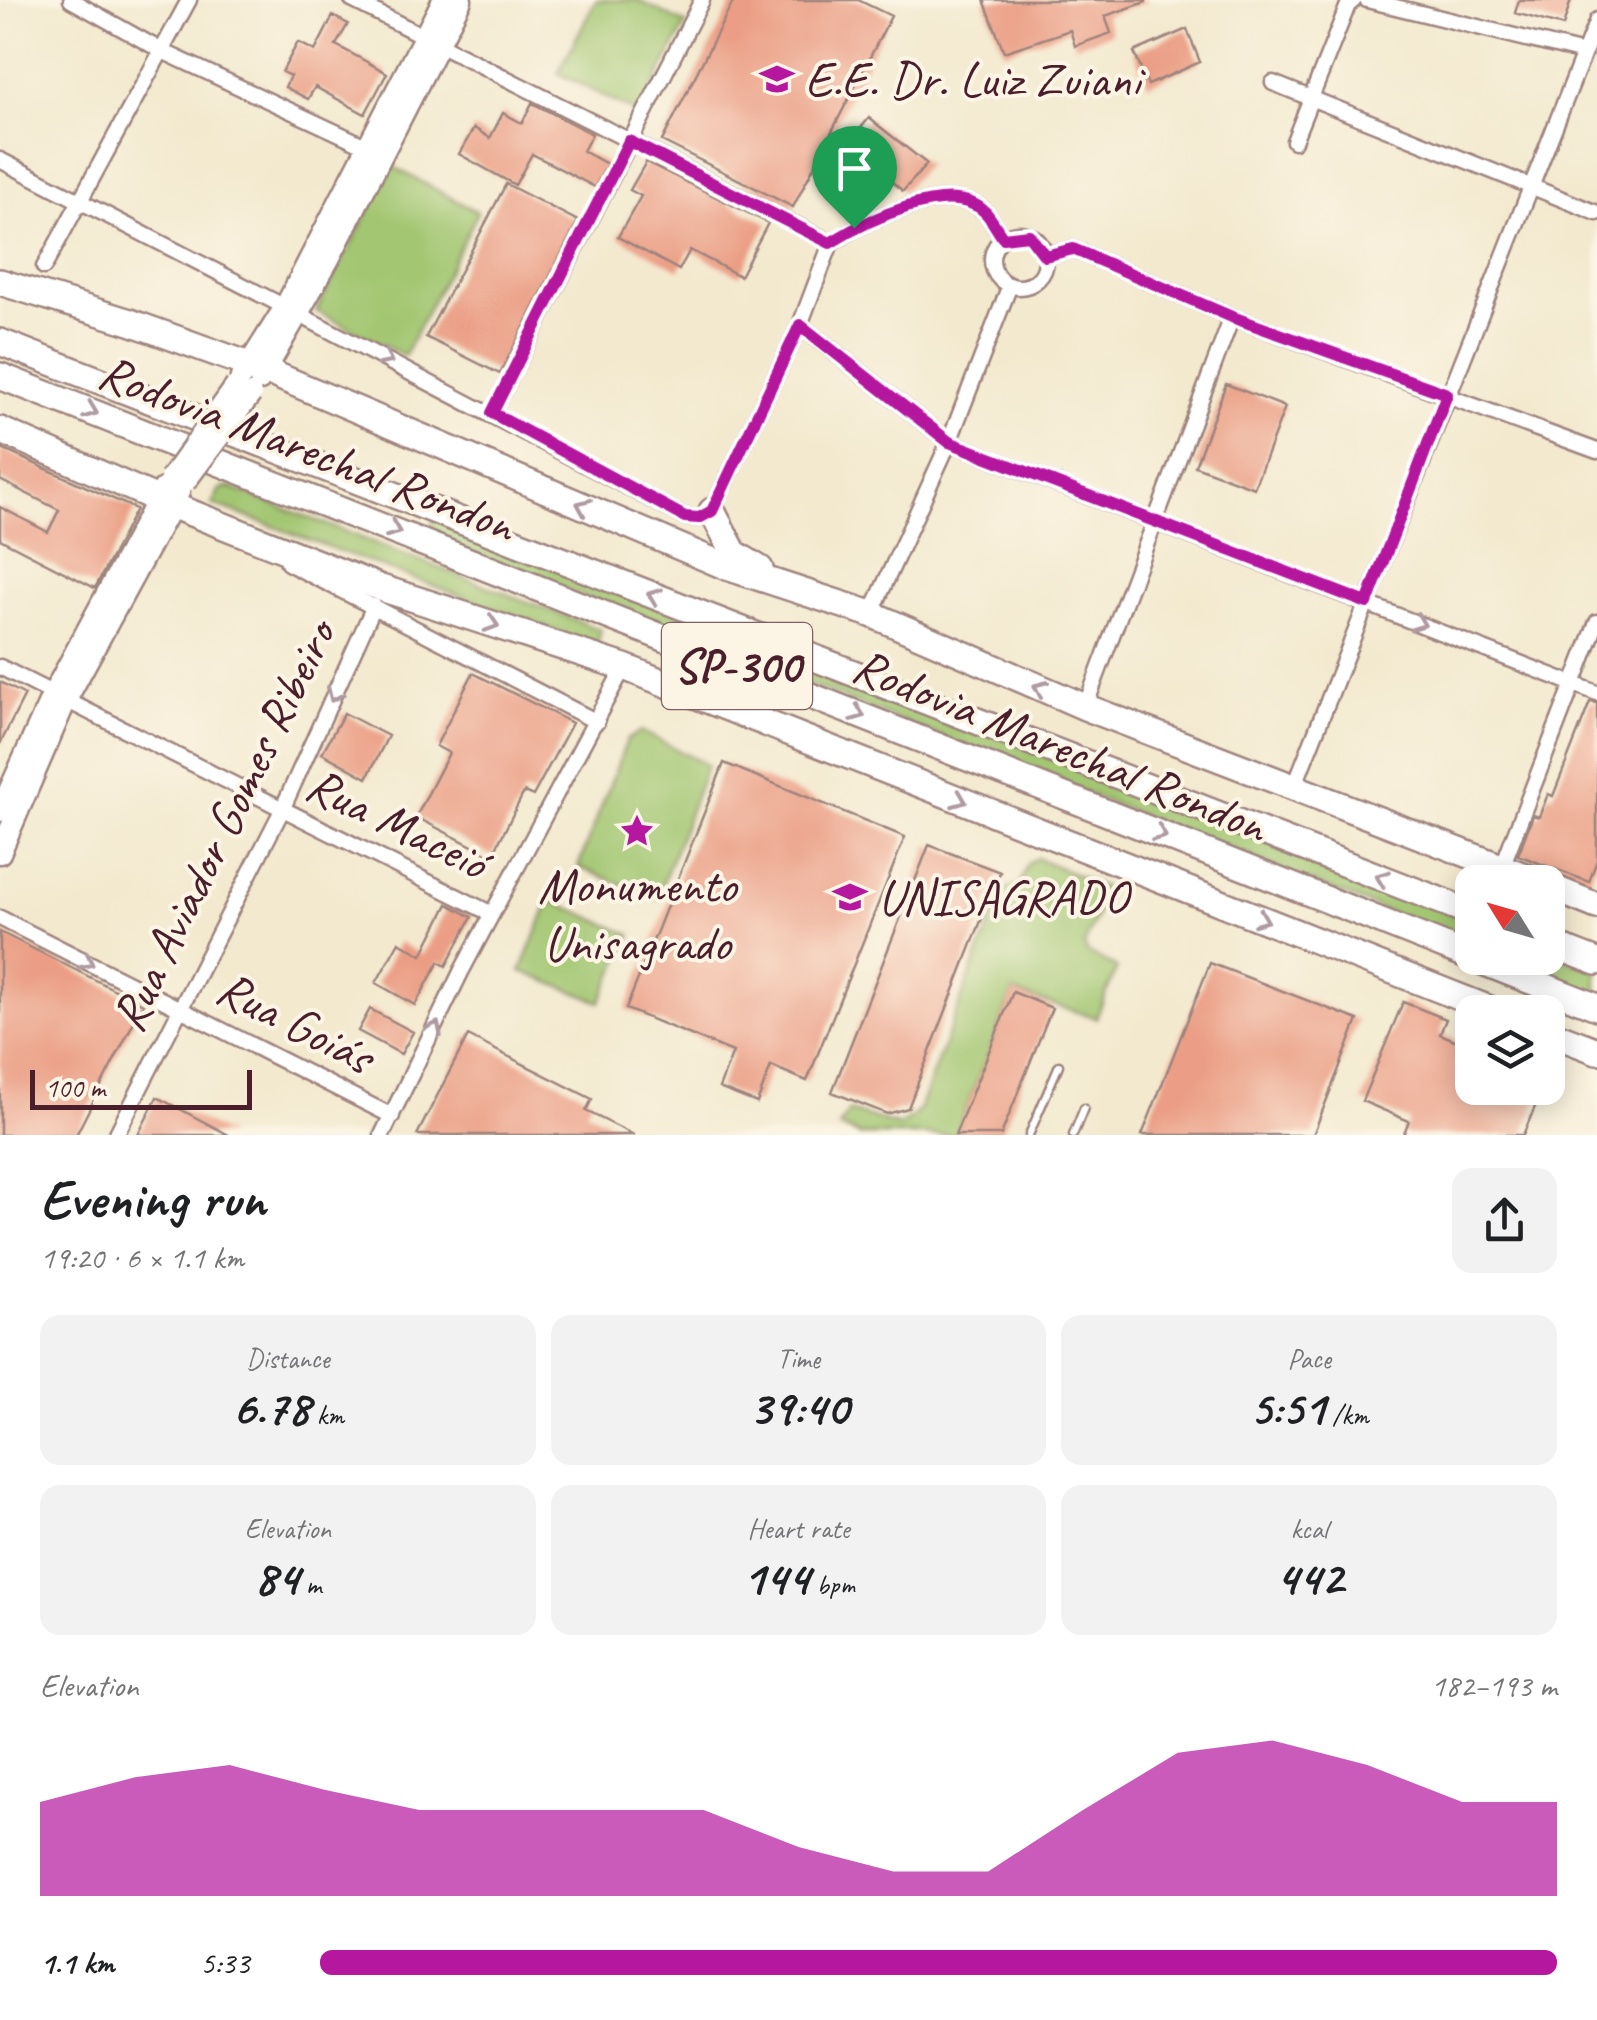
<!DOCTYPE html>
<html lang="en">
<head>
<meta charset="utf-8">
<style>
	:root { --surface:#fff; --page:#f2f2f2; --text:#202124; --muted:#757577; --accent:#b5179e }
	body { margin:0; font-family:Caveat,sans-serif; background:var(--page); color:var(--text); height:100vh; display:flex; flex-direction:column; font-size:38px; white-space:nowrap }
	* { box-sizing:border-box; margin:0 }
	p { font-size:32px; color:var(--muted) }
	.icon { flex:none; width:55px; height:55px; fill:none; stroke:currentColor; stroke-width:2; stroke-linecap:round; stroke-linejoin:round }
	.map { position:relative; height:1135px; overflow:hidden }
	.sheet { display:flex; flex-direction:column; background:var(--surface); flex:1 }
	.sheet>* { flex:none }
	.needle { width:65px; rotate:307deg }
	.controls { position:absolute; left:1455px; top:865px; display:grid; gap:20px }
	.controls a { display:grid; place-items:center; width:110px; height:110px; border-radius:20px; background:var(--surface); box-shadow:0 5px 25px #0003; font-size:50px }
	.scale { position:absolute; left:30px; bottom:25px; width:222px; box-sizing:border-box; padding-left:10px; border:5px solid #4a1f2b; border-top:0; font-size:28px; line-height:35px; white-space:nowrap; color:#4a1f2b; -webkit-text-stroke:8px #fcf5e5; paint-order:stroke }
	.pin { position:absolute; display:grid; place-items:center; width:85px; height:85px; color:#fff; margin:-102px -42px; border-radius:50% 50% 50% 0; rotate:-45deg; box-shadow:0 0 10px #0007 }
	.pin .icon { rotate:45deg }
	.round { display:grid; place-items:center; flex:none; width:105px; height:105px; border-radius:20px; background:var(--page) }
	.summary { display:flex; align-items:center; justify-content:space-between; height:170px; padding:0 40px }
	h1 { font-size:55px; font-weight:600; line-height:75px }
	.figures { display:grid; grid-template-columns:repeat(3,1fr); gap:15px; height:170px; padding:10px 40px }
	.figures div { display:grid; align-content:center; border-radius:20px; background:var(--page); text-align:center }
	.figures b { font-size:50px; font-weight:600 }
	.figures small { font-size:28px; font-weight:400 }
	.figures p { font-size:28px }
	.chart { height:280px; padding:20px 40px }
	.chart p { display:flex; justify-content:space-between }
	.chart svg { width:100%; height:180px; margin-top:10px; fill:var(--accent); opacity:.7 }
	ul { padding:0 40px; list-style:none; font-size:32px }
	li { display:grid; grid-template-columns:160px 120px 1fr; align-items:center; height:75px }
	li i { height:25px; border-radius:12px; background:var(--accent) }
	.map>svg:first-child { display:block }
	.green { fill:#a2c671; stroke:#76724e; stroke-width:2.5 }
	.building { fill:#eb9e85 }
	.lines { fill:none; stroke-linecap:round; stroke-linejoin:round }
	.lane-casing { stroke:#9e847d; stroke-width:11 }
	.street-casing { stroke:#9e847d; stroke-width:19 }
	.secondary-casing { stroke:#9e847d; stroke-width:25 }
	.highway-casing { stroke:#9e847d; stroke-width:30 }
	.lane { stroke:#fff; stroke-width:6 }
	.street { stroke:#fff; stroke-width:14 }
	.secondary { stroke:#fff; stroke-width:20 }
	.highway { stroke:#fff; stroke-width:25 }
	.secondary-bridge-casing { stroke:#9e847d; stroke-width:25; stroke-linecap:butt }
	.secondary-bridge { stroke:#fff; stroke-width:20 }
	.oneway { stroke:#ae9aa0 }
	.route-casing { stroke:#fff; stroke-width:20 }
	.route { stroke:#b5179e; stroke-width:12 }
	.labels { text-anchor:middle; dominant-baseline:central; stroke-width:8; stroke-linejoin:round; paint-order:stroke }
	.shield { fill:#fcf5e5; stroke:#7f5f63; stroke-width:2.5 }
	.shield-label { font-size:48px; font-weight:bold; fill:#4a1f2b }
	.poi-label { font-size:50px; fill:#4a1f2b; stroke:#fcf5e5; text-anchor:start }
	.street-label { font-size:50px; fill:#4a1f2b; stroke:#fcf5e5 }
</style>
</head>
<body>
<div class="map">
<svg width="1597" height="1135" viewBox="0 0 1597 1135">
	<rect width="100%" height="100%" fill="#fcf5e5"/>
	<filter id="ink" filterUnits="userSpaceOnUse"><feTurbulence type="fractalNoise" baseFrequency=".01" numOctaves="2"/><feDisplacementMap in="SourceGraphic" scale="20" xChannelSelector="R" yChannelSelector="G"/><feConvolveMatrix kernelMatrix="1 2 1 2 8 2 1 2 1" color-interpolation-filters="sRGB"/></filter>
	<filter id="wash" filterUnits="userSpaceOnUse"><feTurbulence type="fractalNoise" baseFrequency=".0048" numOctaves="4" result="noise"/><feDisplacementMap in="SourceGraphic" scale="40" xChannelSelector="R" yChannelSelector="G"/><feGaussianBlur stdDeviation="2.25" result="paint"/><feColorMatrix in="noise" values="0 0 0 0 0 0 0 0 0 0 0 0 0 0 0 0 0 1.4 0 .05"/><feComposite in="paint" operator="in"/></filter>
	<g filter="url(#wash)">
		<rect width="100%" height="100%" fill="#f3e9cf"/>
		<path class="green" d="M 596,0 L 637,0 L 686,24 L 639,114 L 558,73 Z
			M 392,166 L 478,212 L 404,356 L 316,311 Z
			M 229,487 L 601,630 L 598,642 L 586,642 L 212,504 L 220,489 Z
			M 437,515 L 1472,922 L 1472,945 L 425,534 Z
			M 641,731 L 707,765 L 657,898 L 578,867 L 627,740 Z
			M 1037,858 L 1103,887 L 1106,892 L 1084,946 L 1088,953 L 1117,968 L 1096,1018 L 1013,992 L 955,1135 L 860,1135 L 839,1127 L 849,1111 L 900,1126 L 918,1112 L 1003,890 L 1019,885 L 1028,863 Z
			M 550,900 L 632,935 L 600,1002 L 521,971 Z
			M 1548,952 L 1597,971 L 1597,995 L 1503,958 L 1548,958 Z"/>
		<g id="blocks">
			<path class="building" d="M 734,0 L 858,0 L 891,16 L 793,207 L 662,141 Z
				M 984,0 L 1146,0 L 1146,2 L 1105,16 L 1111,33 L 1075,46 L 1070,30 L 1004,52 Z
				M 1519,0 L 1571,0 L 1563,26 L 1515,13 Z
				M 333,16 L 348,24 L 336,45 L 387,73 L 365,114 L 315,87 L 308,99 L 285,87 L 290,76 L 282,72 L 298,42 L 315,51 Z
				M 1187,29 L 1200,62 L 1148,85 L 1134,52 Z
				M 532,103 L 592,134 L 583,151 L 607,164 L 595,187 L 532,154 L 515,185 L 459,154 L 474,128 L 490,138 L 503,113 L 522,123 Z
				M 869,118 L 927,164 L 903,191 L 847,145 Z
				M 646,162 L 768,223 L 740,276 L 690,250 L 679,270 L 618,237 L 641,196 L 630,190 Z
				M 506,184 L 578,221 L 500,374 L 426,337 Z
				M 1226,384 L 1285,407 L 1254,488 L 1195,466 Z
				M 0,448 L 136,509 L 95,588 L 0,539 L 0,507 L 48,532 L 59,510 L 0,480 Z
				M 473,673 L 572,723 L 533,796 L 524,792 L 492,856 L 416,817 L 449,753 L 436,746 Z
				M 0,682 L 25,695 L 0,744 Z
				M 1590,702 L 1597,703 L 1597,860 L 1589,882 L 1518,855 L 1533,815 L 1539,817 L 1548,794 L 1553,796 Z
				M 344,713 L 388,736 L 367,778 L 322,753 Z
				M 724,763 L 905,837 L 807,1081 L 771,1066 L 757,1103 L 719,1088 L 733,1052 L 626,1009 Z
				M 929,845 L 1000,872 L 908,1108 L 887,1114 L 832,1092 Z
				M 448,904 L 472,917 L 446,966 L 439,962 L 415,1005 L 376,983 L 399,942 L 422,955 Z
				M 0,932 L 143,1004 L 76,1135 L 0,1135 Z
				M 1210,963 L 1358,1020 L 1313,1135 L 1142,1135 Z
				M 1013,992 L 1052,1008 L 1001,1135 L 955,1135 Z
				M 1403,1002 L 1446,1019 L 1440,1034 L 1472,1047 L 1472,1088 L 1543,1088 L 1523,1135 L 1403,1135 L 1409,1121 L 1362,1101 Z
				M 370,1009 L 413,1032 L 401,1054 L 358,1031 Z
				M 468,1036 L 592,1099 L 586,1111 L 634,1135 L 417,1135 Z
				M 157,1097 L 229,1135 L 138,1135 Z"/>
		</g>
	</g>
	<g filter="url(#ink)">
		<use href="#blocks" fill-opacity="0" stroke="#9e847d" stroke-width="2.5"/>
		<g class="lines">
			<g class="lane-casing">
				<path id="lane" d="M 1029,1135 L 1059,1065
					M 1073,1135 L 1084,1108"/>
			</g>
			<g class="street-casing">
				<path id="street" d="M 71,0 L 164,52 L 368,147
					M 352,0 L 831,243
					M 1367,0 L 1584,53
					M 1273,83 L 1597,213
					M 1294,141 L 1348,5 L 1354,0
					M 0,160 L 285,307
					M992 260a27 27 0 1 1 54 0a27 27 0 1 1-54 0Z
					M 1045,256 L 1073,249 L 1232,317 L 1597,451
					M 44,267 L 189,0
					M 300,315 L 685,517 L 699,518 L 712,511 L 800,325 L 831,243 C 864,222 951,178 985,212 C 992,219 997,230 1003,239
					M 800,325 L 949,442 L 1597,693
					M 492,413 L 702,0
					M 288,563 L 597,722
					M 871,614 L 949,442 L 1010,285
					M 0,667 L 492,914
					M 1085,707 L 1232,317
					M 1294,787 L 1597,20
					M 1502,867 L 1597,622
					M 0,918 L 392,1116
					M 116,1135 L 281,812 L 374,606
					M 382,1135 L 461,972 L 624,667"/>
			</g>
			<g class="secondary-casing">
				<path id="secondary" d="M 241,377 L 285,307 L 443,0
					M 260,380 L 329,259 L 461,0
					M 0,811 L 53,694 L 163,489
					M 0,853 L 66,700 L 179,492"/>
			</g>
			<g class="highway-casing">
				<path id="highway" d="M 0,282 L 130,322 L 266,371 L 727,567 L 871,614 L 1085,707 L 1540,882
					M 0,342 L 1472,913
					M 0,376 L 1472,957
					M 0,430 L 171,505 L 381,588 L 624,667 L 1497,1012
					M 712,511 L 734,553 L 760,569
					M 1548,886 L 1597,906
					M 1548,943 L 1597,962
					M 1473,958 L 1597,1007
					M 1548,1032 L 1597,1051"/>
			</g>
			<use href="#lane" class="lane"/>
			<use href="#street" class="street"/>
			<use href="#secondary" class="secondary"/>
			<use href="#highway" class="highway"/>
			<g class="secondary-bridge-casing">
				<path id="secondary-bridge" d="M 170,479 L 236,386
					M 185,482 L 251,394"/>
			</g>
			<use href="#secondary-bridge" class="secondary-bridge"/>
		</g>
		<defs><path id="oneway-chevron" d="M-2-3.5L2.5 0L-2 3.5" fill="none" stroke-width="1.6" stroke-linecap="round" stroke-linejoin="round" transform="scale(2.5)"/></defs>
		<g class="oneway">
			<use href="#oneway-chevron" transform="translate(386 359) rotate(27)"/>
			<use href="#oneway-chevron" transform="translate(91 411) rotate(21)"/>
			<use href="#oneway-chevron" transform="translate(583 506) rotate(-157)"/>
			<use href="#oneway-chevron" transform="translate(394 530) rotate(22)"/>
			<use href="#oneway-chevron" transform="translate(654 596) rotate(-159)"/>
			<use href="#oneway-chevron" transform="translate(1419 623) rotate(21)"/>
			<use href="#oneway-chevron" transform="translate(492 624) rotate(18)"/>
			<use href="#oneway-chevron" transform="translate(1040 688) rotate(-156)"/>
			<use href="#oneway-chevron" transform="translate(334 695) rotate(114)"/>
			<use href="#oneway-chevron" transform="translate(858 714) rotate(22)"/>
			<use href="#oneway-chevron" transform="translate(960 800) rotate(22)"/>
			<use href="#oneway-chevron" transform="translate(1160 834) rotate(22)"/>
			<use href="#oneway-chevron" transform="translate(1382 878) rotate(-159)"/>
			<use href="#oneway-chevron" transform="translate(1262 919) rotate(22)"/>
			<use href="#oneway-chevron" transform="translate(87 962) rotate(27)"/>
			<use href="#oneway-chevron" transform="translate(435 1028) rotate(-64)"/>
		</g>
	</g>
	<g class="lines" filter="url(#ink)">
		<g class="route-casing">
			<path id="route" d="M 629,141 L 830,243 C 864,222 951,178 985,212 C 992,219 997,230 1003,238 L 1029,235 L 1045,256 L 1073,249 L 1232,317 L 1447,394 L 1367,603 L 949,442 L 800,325 L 712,511 L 699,518 L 685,517 L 492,413 Z"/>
		</g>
		<use href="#route" class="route"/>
	</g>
	<defs>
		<g id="school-bare" transform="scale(2.7)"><path d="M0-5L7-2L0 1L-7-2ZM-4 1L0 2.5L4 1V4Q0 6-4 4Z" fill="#b5179e" stroke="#fcf5e5" stroke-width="2.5" paint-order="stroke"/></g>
		<g id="sight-bare" transform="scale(2.7)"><path d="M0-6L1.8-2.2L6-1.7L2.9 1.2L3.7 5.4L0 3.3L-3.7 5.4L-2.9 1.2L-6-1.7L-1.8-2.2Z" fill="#b5179e" stroke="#fcf5e5" stroke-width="2.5" paint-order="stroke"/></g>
		<g id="university-bare" transform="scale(2.7)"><path d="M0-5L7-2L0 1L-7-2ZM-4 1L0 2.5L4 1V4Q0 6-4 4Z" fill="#b5179e" stroke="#fcf5e5" stroke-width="2.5" paint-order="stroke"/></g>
	</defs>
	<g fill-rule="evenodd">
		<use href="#school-bare" x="777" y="79"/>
		<use href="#sight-bare" x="637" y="831"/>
		<use href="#university-bare" x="850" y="897"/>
	</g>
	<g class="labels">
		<rect class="shield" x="662" y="623" width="150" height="86" rx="8"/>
		<g class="shield-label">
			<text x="737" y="666">SP-300</text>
		</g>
		<g class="poi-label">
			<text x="805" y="79">E.E. Dr. Luiz Zuiani</text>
			<text x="637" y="885" text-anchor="middle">Monumento<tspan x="637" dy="58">Unisagrado</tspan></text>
			<text x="878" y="897">UNISAGRADO</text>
		</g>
		<g class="street-label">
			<text transform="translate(307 448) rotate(21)">Rodovia Marechal Rondon</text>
			<text transform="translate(1060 745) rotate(22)">Rodovia Marechal Rondon</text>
			<text transform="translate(397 823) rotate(26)">Rua Maceió</text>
			<text transform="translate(223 826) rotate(-64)">Rua Aviador Gomes Ribeiro</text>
			<text transform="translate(295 1022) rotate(27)">Rua Goiás</text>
		</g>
	</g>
</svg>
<div class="controls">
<a><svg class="needle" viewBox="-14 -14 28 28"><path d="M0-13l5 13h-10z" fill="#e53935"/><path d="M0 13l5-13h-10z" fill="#757577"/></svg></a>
<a><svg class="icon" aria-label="layers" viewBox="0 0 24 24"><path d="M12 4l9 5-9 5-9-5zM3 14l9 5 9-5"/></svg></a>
</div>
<div class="scale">100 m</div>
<div class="pin" style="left:854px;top:228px;background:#1e9e55"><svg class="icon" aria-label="arrive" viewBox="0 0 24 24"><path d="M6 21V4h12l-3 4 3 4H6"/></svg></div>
</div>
<section class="sheet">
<div class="summary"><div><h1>Evening run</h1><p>19:20 · 6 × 1.1 km</p></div><a class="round"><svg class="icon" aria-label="share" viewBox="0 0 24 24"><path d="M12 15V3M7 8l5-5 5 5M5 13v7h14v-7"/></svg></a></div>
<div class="figures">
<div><p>Distance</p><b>6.78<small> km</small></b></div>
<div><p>Time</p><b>39:40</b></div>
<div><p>Pace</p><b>5:51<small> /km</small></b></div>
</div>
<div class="figures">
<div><p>Elevation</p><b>84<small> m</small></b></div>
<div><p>Heart rate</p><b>144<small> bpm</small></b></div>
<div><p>kcal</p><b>442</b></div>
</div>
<div class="chart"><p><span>Elevation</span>182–193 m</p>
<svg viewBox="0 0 160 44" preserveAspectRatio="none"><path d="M0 44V21L10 15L20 12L30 18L40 23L50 23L60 23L70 23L80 32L90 38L100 38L110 23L120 9L130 6L140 12L150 21L160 21V44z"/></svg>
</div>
<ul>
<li><b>1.1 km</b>5:33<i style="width:100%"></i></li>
</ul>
</section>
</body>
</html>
